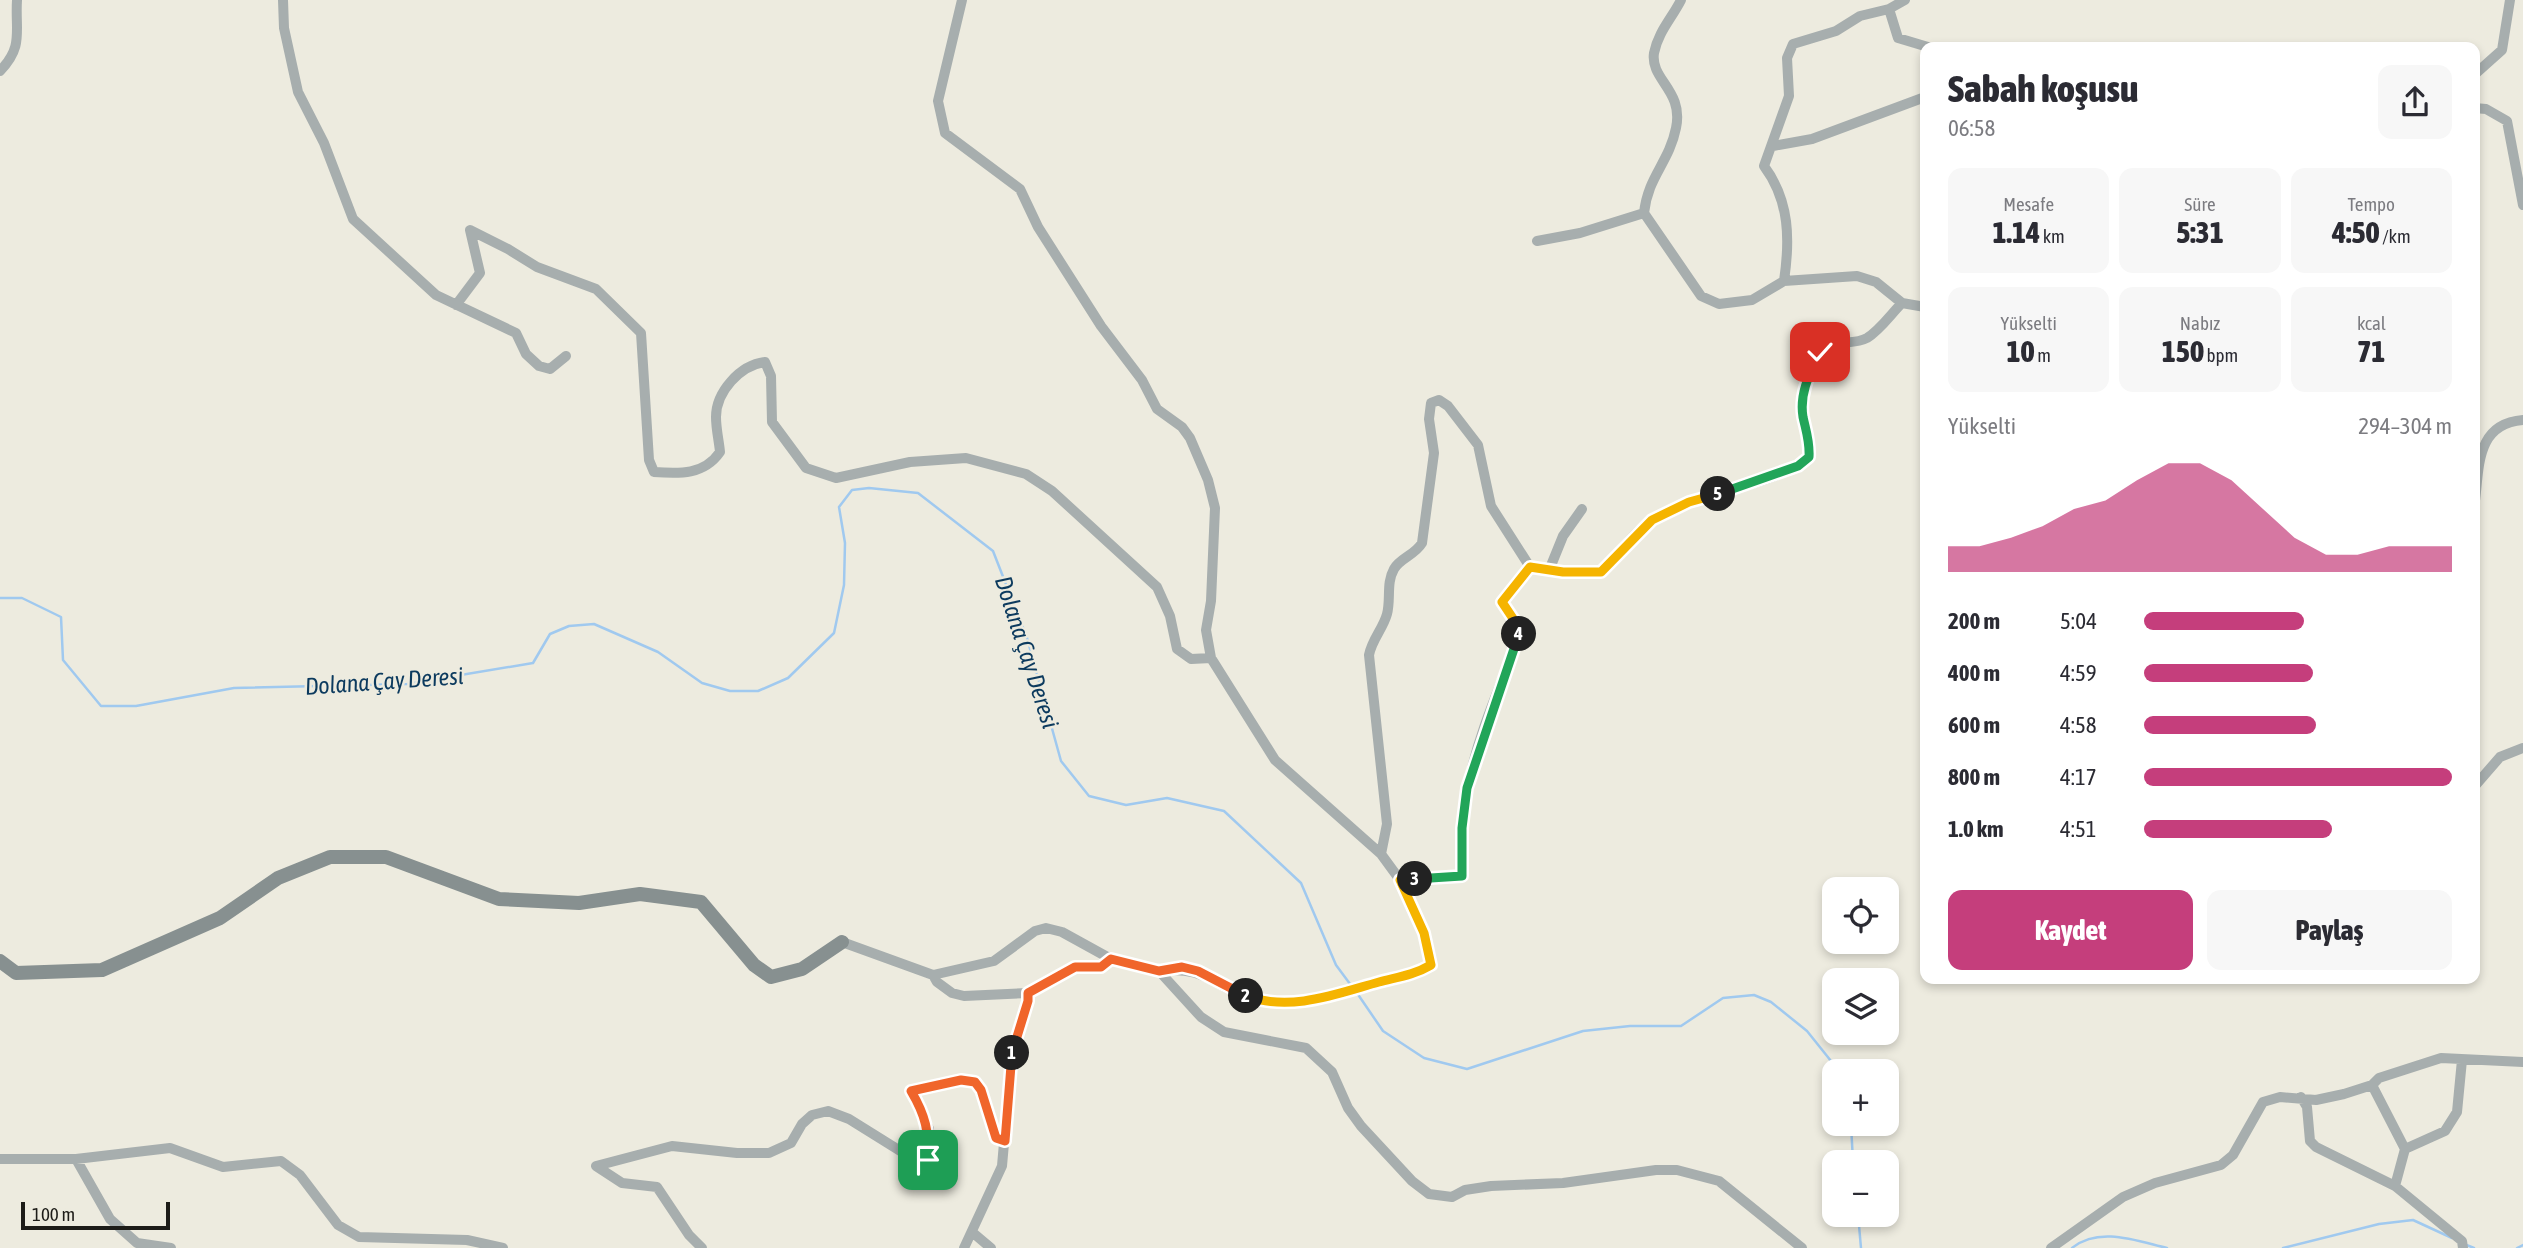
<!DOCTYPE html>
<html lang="tr">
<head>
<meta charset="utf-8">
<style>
	:root { --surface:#fff; --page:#f7f7f7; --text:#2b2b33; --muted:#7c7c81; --accent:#c53e7c }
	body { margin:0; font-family:"Asap Condensed",sans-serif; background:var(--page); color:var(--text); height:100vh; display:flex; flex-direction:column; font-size:26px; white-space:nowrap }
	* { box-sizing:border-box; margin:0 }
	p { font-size:23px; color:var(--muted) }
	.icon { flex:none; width:38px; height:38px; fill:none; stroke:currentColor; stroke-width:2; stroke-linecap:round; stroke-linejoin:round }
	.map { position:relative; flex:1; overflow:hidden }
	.sheet { position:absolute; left:1920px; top:42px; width:560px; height:942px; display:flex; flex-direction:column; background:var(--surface); border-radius:14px; box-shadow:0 4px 10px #0003 }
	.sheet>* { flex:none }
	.controls { position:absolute; left:1822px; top:877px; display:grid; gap:14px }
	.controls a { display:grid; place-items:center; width:77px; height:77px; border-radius:14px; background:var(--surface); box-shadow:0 4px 10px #0003; font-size:35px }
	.scale { position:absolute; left:21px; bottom:18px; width:149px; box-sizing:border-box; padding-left:7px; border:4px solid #1d1c18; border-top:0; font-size:19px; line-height:24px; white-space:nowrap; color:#1d1c18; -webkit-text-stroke:5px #edebdf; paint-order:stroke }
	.pin { position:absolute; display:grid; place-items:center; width:60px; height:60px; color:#fff; margin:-30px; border-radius:14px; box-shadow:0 4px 10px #0006 }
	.km { position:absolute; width:35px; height:35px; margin:-18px; border-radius:50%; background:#222; color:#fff; font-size:19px; line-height:35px; text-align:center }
	.round { display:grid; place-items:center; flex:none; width:74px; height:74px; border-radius:14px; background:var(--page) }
	.summary { display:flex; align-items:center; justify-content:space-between; height:119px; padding:0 28px }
	h1 { font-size:38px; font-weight:800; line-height:52px }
	.figures { display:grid; grid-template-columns:repeat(3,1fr); gap:10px; height:119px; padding:7px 28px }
	.figures div { display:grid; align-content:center; border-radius:14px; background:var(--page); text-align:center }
	.figures b { font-size:30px; font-weight:800 }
	.figures small { font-size:19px; font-weight:400 }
	.figures p { font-size:19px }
	.chart { height:196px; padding:14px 28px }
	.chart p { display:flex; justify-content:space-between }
	.chart svg { width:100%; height:126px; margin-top:7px; fill:var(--accent); opacity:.7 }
	.button { display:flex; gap:14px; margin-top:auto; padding:14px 28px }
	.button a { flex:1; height:80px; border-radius:14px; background:var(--accent); color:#fff; font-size:28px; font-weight:800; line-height:80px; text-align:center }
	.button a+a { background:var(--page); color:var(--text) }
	ul { padding:0 28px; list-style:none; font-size:23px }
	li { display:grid; grid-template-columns:112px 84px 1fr; align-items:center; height:52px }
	li i { height:18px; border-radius:9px; background:var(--accent) }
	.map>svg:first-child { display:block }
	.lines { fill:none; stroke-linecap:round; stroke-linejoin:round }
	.stream { stroke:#a0c9ef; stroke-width:2.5 }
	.street { stroke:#a7aeae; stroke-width:10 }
	.secondary { stroke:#879090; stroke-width:14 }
	.split-1-casing { stroke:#fff; stroke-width:14 }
	.split-2-casing { stroke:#fff; stroke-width:14 }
	.split-3-casing { stroke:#fff; stroke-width:14 }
	.split-4-casing { stroke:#fff; stroke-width:14 }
	.split-5-casing { stroke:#fff; stroke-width:14 }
	.split-6-casing { stroke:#fff; stroke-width:14 }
	.split-1 { stroke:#f0652b; stroke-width:9 }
	.split-2 { stroke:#f0652b; stroke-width:9 }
	.split-3 { stroke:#f5b400; stroke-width:9 }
	.split-4 { stroke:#22a559; stroke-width:9 }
	.split-5 { stroke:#f5b400; stroke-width:9 }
	.split-6 { stroke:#22a559; stroke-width:9 }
	.labels { text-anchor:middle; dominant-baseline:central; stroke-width:5; stroke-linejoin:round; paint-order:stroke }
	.water-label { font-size:24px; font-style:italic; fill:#0c3a5e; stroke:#edebdf }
</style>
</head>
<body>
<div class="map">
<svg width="2523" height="1248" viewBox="0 0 2523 1248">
	<rect width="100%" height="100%" fill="#edebdf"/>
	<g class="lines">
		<path class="stream" d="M 0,598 L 22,598 L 61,617 L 63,660 L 101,706 L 136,706 L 234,688 L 407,684 L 533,663 L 550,634 L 569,626 L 594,624 L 658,652 L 702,683 L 730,691 L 758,691 L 788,678 L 834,633 L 844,585 L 845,543 L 839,507 L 852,490 L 869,488 L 918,493 L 993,551 L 1027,638 L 1061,761 L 1089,796 L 1126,805 L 1167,798 L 1224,811 L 1301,883 L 1336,965 L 1353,988
			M 1357,993 L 1383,1031 L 1424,1058 L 1467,1069 L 1583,1031 L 1630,1026 L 1681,1026 L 1723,998 L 1754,995 L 1771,1002 L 1807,1031 L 1839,1071
			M 1851,1124 L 1853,1162
			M 1858,1214 L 1861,1248
			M 2464,1244 L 2474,1248
			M 2072,1248 C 2099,1226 2137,1241 2167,1248
			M 2283,1248 L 2379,1224 L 2413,1220 L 2452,1238
			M 2517,1248 L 2523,1245"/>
		<path class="street" d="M 283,0 L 284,28 L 298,92 L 324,143 L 353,219 L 436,295 L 516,333 L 526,354 L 539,366 L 550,369 L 566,356
			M 962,0 L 938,101 L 945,133 L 1020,189 L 1038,227 L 1101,326 L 1142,380 L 1157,409 L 1182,427 L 1190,438 L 1208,480 L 1215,508 L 1211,601 L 1206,630 L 1211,658 L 1275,760 L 1381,854 L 1400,880 L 1424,933 L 1431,965 C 1414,974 1398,977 1380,982 C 1341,993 1301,1009 1259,1000 C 1217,992 1209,964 1159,971
			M 1681,0 C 1672,18 1658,32 1654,53 C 1650,80 1684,90 1676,128 C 1669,163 1648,176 1644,213 L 1701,296 L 1719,304 L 1752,300 L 1784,281 L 1857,276 L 1876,282 L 1902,303 L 1925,307
			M 1889,9 L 1898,38 L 1928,47
			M 0,71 C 24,46 15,32 17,0
			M 2474,75 L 2502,50 L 2510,0
			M 2474,108 L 2486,109 L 2507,121 L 2523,205
			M 1773,146 L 1812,139 L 1925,97
			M 1537,241 L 1580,233 L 1644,213
			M 1784,281 C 1790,240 1790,201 1764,166 L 1789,96 L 1787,58 L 1793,44 L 1836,31 L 1860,16 L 1889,9 L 1905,0
			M 456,305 L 480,273 L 470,230 L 508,249 L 537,267 L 596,289 L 641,333 L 649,460 L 654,472 C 680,474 704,475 720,452 C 719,441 716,429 716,417 C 716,392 740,365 765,362 L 771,376 L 772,422 L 806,468 L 836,478 L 910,462 L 966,458 L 1026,474 L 1052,491 L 1157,587 L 1170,616 L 1177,649 L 1191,659 L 1211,658
			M 2474,508 C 2480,472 2473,424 2523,420
			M 1530,567 L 1563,572 L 1601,572 C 1617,556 1634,531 1654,519 C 1701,491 1759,490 1805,461 C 1816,447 1804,429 1803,413 C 1801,394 1807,366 1821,351 C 1833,338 1853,346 1867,338 C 1880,330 1891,314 1902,303
			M 1550,568 L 1563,536 L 1582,509
			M 2474,787 L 2500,757 L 2523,748
			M 1381,854 L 1387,824 L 1369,655 C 1372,639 1383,629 1387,614 C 1391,599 1386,583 1394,569 C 1400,558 1415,555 1422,543 L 1434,453 L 1429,419 L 1431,403 L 1439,400 L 1448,406 L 1478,445 L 1491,506 L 1530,567
			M 1400,880 L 1462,876 C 1462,847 1462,818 1467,790 C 1477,737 1500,686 1519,637 L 1518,627 L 1502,602 L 1530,567
			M 842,942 L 933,975 L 994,961 L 1035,931 L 1046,928 L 1062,932 L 1111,959 L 1159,971 L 1201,1017 L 1224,1032 L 1306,1048 L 1332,1072 L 1348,1108 L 1361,1126 L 1412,1181 L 1429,1194 L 1452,1197 L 1465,1190 L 1491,1186 L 1563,1183 L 1656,1170 L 1677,1170 L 1719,1181 L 1802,1248
			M 933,975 L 937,982 L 952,993 L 964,996 L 1028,993 L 1075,967 L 1101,967 L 1111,959
			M 2372,1085 L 2405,1149
			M 2301,1097 L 2307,1107 L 2310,1141 L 2316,1147 L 2395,1186 L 2462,1241 L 2463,1248
			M 0,1159 L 76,1159 L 170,1148 L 223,1167 L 281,1161 L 300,1175 L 338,1225 L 359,1237 L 467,1240 L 503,1248
			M 76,1159 L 110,1219 L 137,1243 L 171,1248
			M 2395,1186 L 2405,1149 L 2445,1131 L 2457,1112 L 2462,1060
			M 972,1232 L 991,1248
			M 702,1248 L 689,1235 L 657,1187 L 622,1183 L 596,1166 L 672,1146 L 737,1153 L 769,1153 L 791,1143 L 802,1124 L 812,1115 L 828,1111 L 849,1119 L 926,1167 L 929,1129 L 911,1091 L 961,1080 L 975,1082 L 981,1090 L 996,1138 L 1005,1141
			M 964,1248 L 1002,1166 L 1012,1051 L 1028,1001 L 1028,993
			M 2051,1248 L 2123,1197 L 2155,1183 L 2221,1165 L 2233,1155 L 2263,1102 L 2280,1097 L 2316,1100 L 2344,1094 L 2372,1085 L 2379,1078 L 2441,1058 L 2523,1062"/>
		<path class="secondary" d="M 0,961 L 16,973 L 102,970 L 220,918 L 278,878 L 330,857 L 386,857 L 499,899 L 579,903 L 640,894 L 701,902 L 754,965 L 771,977 L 802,969 L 842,942"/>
	</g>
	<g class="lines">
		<g class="split-1-casing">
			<path id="split-1" d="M 928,1160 C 929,1132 926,1116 911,1091 L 961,1080 L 975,1082 L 981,1090 L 996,1138 L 1005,1141 L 1012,1053"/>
		</g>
		<g class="split-2-casing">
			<path id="split-2" d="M 1012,1053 L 1028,1001 L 1028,993 L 1075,967 L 1101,967 L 1111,959 L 1159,971 L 1182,967 L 1198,971 L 1246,996"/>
		</g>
		<g class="split-3-casing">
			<path id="split-3" d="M 1246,996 C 1291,1012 1336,994 1379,982 C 1398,977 1414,975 1431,965 L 1424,933 L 1400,880 L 1415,879"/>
		</g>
		<g class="split-4-casing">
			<path id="split-4" d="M 1415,879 L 1462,876 L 1462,828 L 1467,788 L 1519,634"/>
		</g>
		<g class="split-5-casing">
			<path id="split-5" d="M 1519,634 L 1518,626 L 1502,602 L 1530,567 L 1563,572 L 1601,572 L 1652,520 L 1689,502 L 1718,494"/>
		</g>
		<g class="split-6-casing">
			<path id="split-6" d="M 1718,494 L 1798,466 L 1809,457 C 1810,442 1806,431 1803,417 C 1799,393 1810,373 1820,352"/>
		</g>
		<use href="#split-1" class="split-1"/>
		<use href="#split-2" class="split-2"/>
		<use href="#split-3" class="split-3"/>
		<use href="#split-4" class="split-4"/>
		<use href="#split-5" class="split-5"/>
		<use href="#split-6" class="split-6"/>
	</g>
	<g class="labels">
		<g class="water-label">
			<text transform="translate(1027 652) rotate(72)">Dolana Çay Deresi</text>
			<text transform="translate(384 681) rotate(-4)">Dolana Çay Deresi</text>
		</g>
	</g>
</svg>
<div class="controls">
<a><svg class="icon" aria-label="locate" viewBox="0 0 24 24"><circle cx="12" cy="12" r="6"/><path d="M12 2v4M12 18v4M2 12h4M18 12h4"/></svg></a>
<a><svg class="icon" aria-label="layers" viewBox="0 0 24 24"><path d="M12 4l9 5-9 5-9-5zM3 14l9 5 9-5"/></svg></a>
<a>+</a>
<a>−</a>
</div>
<div class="scale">100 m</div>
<div class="pin" style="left:928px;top:1160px;background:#1e9e55"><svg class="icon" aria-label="arrive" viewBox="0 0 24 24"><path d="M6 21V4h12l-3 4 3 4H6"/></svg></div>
<div class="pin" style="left:1820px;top:352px;background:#d93025"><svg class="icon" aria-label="check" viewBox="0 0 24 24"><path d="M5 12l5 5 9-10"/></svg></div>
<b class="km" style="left:1012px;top:1053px">1</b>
<b class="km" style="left:1246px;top:996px">2</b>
<b class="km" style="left:1415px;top:879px">3</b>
<b class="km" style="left:1519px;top:634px">4</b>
<b class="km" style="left:1718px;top:494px">5</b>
<section class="sheet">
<div class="summary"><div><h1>Sabah koşusu</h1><p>06:58</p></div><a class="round"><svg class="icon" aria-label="share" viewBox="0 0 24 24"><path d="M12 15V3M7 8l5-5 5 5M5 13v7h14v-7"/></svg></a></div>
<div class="figures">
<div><p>Mesafe</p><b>1.14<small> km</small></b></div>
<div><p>Süre</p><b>5:31</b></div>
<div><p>Tempo</p><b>4:50<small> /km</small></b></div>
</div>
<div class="figures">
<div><p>Yükselti</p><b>10<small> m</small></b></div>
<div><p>Nabız</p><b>150<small> bpm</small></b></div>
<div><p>kcal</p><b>71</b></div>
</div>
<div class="chart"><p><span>Yükselti</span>294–304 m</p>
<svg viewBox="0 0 160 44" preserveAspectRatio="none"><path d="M0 44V35L10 35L20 32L30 28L40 22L50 19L60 12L70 6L80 6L90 12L100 22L110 32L120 38L130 38L140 35L150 35L160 35V44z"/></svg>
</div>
<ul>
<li><b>200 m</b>5:04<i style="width:52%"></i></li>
<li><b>400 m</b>4:59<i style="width:55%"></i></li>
<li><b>600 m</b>4:58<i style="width:56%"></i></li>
<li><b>800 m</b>4:17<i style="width:100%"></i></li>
<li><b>1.0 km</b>4:51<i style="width:61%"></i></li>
</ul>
<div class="button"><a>Kaydet</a><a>Paylaş</a></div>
</section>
</div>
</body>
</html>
